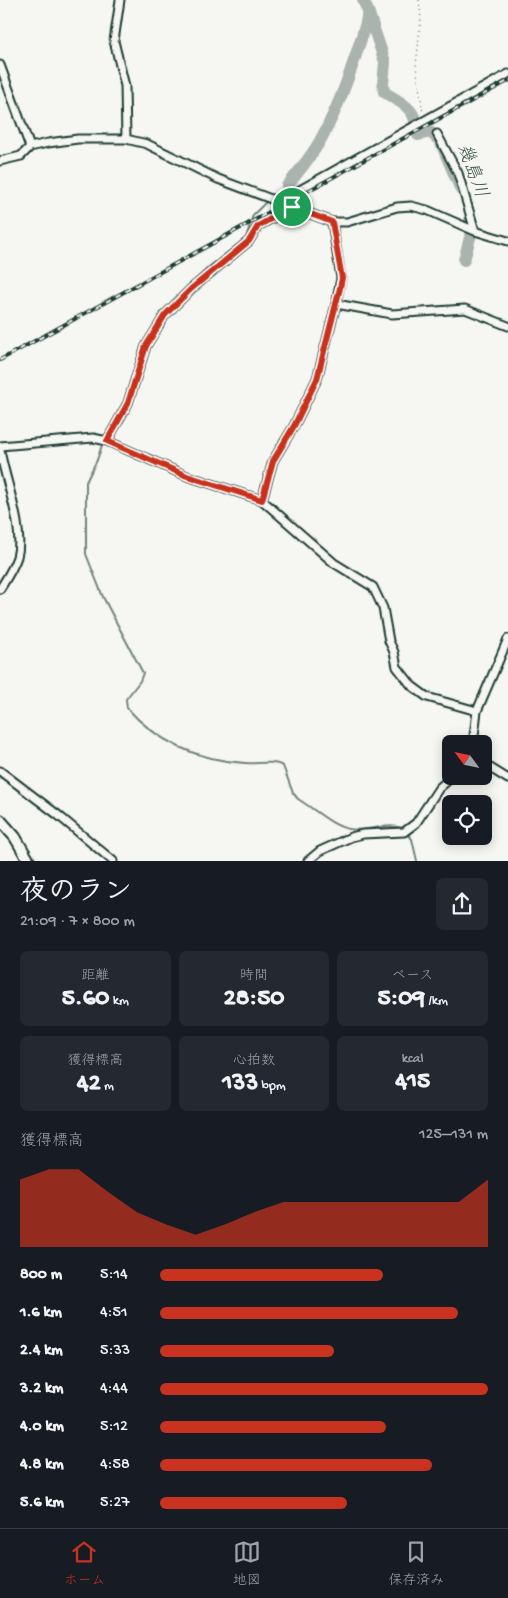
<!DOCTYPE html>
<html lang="ja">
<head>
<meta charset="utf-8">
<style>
	:root { --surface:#171b24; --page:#242831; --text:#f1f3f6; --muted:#9ea1a6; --line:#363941; --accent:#c8321e }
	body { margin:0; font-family:"Gochi Hand","Klee One",sans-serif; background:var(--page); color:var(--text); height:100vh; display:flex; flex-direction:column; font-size:19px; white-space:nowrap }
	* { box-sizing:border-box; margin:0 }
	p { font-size:16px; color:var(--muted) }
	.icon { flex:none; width:28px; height:28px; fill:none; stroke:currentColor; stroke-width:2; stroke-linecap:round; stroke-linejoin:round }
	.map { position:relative; height:861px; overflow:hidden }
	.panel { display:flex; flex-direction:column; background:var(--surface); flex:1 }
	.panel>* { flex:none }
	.needle { width:32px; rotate:303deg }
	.controls { position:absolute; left:442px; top:735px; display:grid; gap:10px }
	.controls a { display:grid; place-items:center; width:50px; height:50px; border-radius:8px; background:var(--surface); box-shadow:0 2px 12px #0003; font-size:25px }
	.pin { position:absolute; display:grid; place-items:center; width:42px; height:42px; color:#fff; margin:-21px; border:2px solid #fff; border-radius:50%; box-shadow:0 1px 5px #0007 }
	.round { display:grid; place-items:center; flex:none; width:52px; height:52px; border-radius:8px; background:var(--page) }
	.head { display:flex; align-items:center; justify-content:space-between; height:85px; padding:0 20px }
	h1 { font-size:28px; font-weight:700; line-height:38px }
	.figures { display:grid; grid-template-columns:repeat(3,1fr); gap:8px; height:85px; padding:5px 20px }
	.figures div { display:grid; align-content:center; border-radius:8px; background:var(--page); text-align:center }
	.figures b { font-size:25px; font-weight:700 }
	.figures small { font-size:14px; font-weight:400 }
	.figures p { font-size:14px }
	.chart { height:140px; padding:10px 20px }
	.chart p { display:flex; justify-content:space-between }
	.chart svg { width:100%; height:90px; margin-top:5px; fill:var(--accent); opacity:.7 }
	ul { padding:0 20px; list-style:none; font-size:16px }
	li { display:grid; grid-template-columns:80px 60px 1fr; align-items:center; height:38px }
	li i { height:12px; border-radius:6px; background:var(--accent) }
	.tabs { display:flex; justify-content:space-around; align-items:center; height:70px; border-top:1px solid var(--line); background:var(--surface); font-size:14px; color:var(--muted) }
	.tabs a { display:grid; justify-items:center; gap:2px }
	.tabs .on { color:var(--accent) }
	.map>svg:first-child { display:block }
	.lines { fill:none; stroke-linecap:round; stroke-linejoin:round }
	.stream { stroke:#72847d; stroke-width:2 }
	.river { stroke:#aab3ae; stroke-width:12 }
	.street-casing { stroke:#1f3d34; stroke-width:11 }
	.secondary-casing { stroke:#1f3d34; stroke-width:14 }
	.path { stroke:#1f3d34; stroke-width:1; stroke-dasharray:1 4; stroke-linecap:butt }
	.street { stroke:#f6f6f2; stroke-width:7 }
	.secondary { stroke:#f6f6f2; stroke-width:10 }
	.rail-casing { stroke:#1f3d34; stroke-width:4 }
	.rail { stroke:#f6f6f2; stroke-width:2; stroke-dasharray:5.5; stroke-linecap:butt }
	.route-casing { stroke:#fff; stroke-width:10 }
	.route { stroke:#c8321e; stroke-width:6 }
	.labels { text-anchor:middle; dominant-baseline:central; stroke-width:5; stroke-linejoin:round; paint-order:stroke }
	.water-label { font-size:19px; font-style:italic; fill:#425a52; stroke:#f6f6f2 }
</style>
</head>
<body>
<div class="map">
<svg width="508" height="861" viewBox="0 0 508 861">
	<rect width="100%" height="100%" fill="#f6f6f2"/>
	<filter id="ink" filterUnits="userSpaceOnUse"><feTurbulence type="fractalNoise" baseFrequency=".02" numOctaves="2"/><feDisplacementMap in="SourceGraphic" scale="10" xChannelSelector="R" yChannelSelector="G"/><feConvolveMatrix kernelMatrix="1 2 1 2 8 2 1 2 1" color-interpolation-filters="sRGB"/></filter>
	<g filter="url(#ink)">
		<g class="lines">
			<path class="stream" d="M 273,197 L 287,186
				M 144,343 L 162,312 L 210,266 L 246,238 L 253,215 L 267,201
				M 104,437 L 124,404 L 128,390
				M 103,442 L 97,460 L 86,482 L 86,554 L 103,597 L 143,673 L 140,681 L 126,699 L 127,708 C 158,743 199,760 245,763 C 258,764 271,760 283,766 L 293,793 L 298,799 C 313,808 332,826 349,829 C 367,833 388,821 404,829
				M 407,833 L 412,839 L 417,861"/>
			<path class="river" d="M 368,11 L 385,62 L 383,84 L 384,92 C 398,101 420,110 414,129 L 418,135 L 430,132 L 440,141 L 461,190
				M 287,186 C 299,171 312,156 321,139 C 341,103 354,62 366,23 L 368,11 L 363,0
				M 464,260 L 471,234 L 470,218"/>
			<g class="street-casing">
				<path id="street" d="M 120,0 L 114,41 L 125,86 L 126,139
					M 0,65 L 30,147
					M 437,134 L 458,173 L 475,231
					M 0,161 L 21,156 L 30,147 L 48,143 L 78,139 L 126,139 L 147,144 L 218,179 L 332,222 L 347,222 L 397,207 L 411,206 L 427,210 L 475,231 L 508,241
					M 278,202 L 508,74
					M 332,222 L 341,278 L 336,304 L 392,314 L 465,309 L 508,326
					M 107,441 L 187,476 L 262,500 L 334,563 L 373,587 L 383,608 L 389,641 L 394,652 L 397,667 L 412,686 L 427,697 L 477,711 L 473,744
					M 0,446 L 93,438 L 107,441 L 128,403 L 146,346 L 165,315 L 191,289 L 249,241 L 258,226 L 293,207
					M 0,450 C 5,480 25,530 17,557 C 13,569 6,579 0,589
					M 262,500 L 273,461 L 294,426 L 317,379 L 336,304
					M 477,711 L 508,639
					M 484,764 L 508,779
					M 0,771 L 58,815 L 113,861
					M 308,861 L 320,851 L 351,837 L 363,834 L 404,832 L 416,823 L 439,788 L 453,776"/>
			</g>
			<g class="secondary-casing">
				<path id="secondary" d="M 0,820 L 15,837 L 29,861"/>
			</g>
			<path class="path" d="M 419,0 L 421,18 L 416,66 L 423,113"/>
			<use href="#street" class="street"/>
			<use href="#secondary" class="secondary"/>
			<g class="rail-casing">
				<path id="rail" d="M 0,360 L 508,81"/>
			</g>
			<use href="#rail" class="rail"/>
		</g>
	</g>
	<g class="lines" filter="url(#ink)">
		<g class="route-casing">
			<path id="route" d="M 292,207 L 332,222 L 342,278 L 340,288 L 317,379 L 294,426 L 273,461 L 262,500 L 187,476 L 107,441 L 128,403 L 146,346 L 165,315 L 191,289 L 249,241 L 258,226 Z"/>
		</g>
		<use href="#route" class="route"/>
	</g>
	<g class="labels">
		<g class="water-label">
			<text transform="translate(471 171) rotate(70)">幾島川</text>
		</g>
	</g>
</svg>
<div class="controls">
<a><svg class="needle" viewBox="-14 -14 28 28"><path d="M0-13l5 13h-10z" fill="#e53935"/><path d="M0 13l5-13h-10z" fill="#9ea1a6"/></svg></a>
<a><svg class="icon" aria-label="locate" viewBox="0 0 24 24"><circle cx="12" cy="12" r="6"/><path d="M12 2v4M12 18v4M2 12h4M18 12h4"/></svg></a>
</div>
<div class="pin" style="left:292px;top:207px;background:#1e9e55"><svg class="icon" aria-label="arrive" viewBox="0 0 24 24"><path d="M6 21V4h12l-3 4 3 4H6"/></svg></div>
</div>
<section class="panel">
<div class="head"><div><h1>夜のラン</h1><p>21:09 · 7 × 800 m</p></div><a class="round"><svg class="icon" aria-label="share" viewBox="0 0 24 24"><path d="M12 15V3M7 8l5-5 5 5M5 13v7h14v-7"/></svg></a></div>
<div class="figures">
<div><p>距離</p><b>5.60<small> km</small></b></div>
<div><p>時間</p><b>28:50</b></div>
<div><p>ペース</p><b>5:09<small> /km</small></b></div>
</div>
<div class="figures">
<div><p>獲得標高</p><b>42<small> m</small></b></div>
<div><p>心拍数</p><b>133<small> bpm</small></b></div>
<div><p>kcal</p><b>415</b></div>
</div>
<div class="chart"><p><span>獲得標高</span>125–131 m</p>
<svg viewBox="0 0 160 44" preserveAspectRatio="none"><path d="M0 44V11L10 6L20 6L30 17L40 27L50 33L60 38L70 33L80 27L90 22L100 22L110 22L120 22L130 22L140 22L150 22L160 11V44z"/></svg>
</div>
<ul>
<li><b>800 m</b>5:14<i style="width:68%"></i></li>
<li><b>1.6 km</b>4:51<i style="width:91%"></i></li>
<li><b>2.4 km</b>5:33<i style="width:53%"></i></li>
<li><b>3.2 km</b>4:44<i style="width:100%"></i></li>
<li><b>4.0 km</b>5:12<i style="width:69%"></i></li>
<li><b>4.8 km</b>4:58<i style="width:83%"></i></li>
<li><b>5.6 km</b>5:27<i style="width:57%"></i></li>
</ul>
</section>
<nav class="tabs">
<a class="on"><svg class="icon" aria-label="home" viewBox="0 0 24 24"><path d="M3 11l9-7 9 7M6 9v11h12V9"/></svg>ホーム</a>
<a><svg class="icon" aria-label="map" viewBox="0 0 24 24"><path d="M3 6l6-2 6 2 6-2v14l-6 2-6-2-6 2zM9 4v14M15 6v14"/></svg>地図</a>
<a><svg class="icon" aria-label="saved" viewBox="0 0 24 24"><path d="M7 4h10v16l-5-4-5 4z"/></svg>保存済み</a>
</nav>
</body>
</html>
